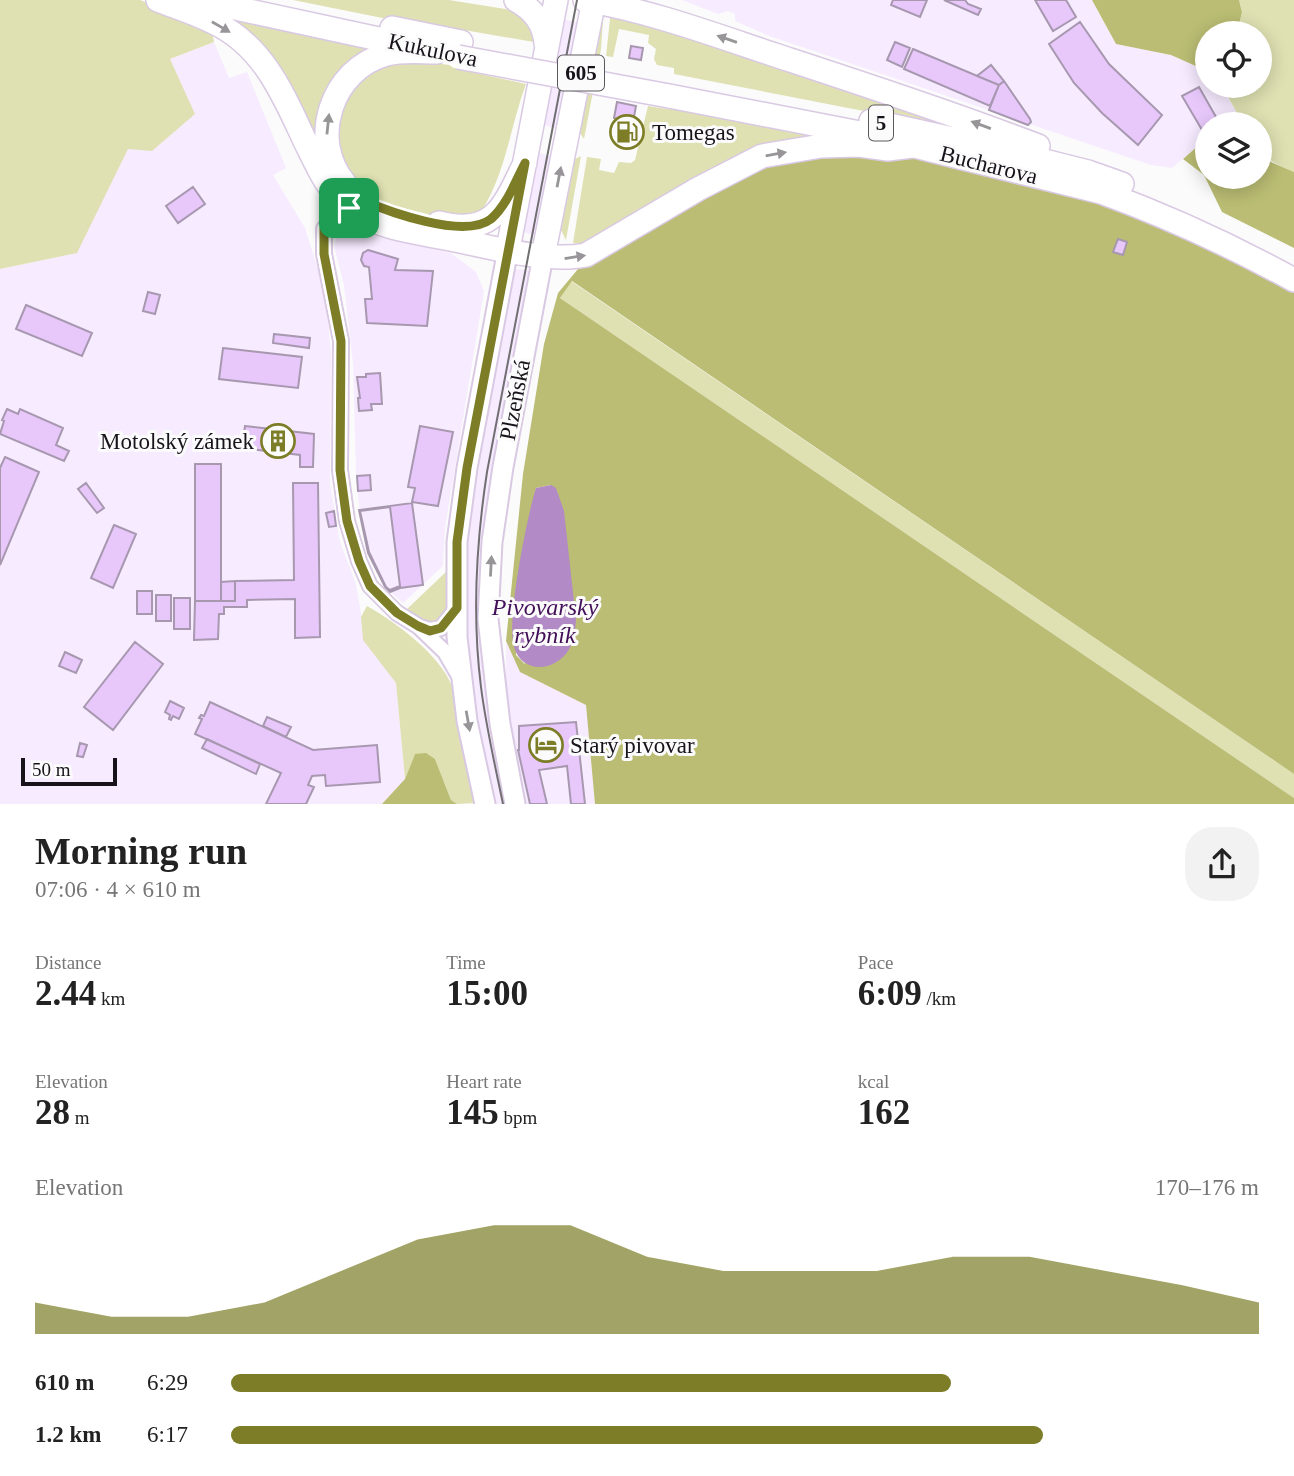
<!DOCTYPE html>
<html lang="en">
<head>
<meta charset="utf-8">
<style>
	:root { --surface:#fff; --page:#f2f2f2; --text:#222; --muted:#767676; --accent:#7c7d26 }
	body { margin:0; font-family:Georgia,serif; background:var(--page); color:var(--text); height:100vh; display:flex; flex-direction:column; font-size:26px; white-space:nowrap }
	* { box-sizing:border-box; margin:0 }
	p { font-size:23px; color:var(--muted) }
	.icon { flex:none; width:38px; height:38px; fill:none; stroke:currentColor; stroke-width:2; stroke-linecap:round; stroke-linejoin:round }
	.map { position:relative; height:804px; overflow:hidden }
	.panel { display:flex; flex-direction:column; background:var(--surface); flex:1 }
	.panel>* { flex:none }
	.fabs { position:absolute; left:1195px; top:21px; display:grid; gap:14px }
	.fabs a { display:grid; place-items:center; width:77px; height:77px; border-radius:50%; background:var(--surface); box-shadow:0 4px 18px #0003; font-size:35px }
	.scale { position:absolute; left:21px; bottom:18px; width:96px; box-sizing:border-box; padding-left:7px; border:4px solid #18131b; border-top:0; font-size:19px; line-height:24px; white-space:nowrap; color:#18131b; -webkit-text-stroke:5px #fbfbfb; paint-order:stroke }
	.pin { position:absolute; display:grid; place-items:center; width:60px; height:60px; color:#fff; margin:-30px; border-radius:14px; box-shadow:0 4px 10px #0006 }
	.round { display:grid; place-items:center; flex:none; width:74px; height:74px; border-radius:28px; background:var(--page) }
	.head { display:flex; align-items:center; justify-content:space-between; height:119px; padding:0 35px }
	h1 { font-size:38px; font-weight:700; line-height:52px }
	.stats { display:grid; grid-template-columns:repeat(3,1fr); gap:10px; height:119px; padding:7px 35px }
	.stats div { display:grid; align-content:center }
	.stats b { font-size:35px; font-weight:700 }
	.stats small { font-size:19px; font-weight:400 }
	.stats p { font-size:19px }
	.chart { height:196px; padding:14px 35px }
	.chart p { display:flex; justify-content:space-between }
	.chart svg { width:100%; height:126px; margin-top:7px; fill:var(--accent); opacity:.7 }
	ul { padding:0 35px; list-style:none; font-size:23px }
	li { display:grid; grid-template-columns:112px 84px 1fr; align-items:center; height:52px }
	li i { height:18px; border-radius:9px; background:var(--accent) }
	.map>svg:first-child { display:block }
	.built { fill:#f7ebff }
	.green { fill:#dfe1b2 }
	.forest { fill:#babd73; fill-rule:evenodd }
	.water { fill:#b18ac6 }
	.building { fill:#e8c8fb; stroke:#a798b0; stroke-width:2; fill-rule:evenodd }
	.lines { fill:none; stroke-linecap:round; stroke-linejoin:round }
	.street-casing { stroke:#d9c9e3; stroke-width:18 }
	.secondary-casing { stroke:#d9c9e3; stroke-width:23 }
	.primary-casing { stroke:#d9c9e3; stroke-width:26 }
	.street { stroke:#fff; stroke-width:14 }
	.secondary { stroke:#fff; stroke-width:19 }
	.primary { stroke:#fff; stroke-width:23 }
	.tram { stroke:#726f73; stroke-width:2 }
	.primary-bridge-casing { stroke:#d9c9e3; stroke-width:26; stroke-linecap:butt }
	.primary-bridge { stroke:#fff; stroke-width:23 }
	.oneway { fill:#979598 }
	.route-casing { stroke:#fff; stroke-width:14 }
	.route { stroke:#7c7d26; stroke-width:9 }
	.labels { text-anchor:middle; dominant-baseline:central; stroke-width:6; stroke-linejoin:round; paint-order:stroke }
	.shield { fill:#fbfbfb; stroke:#5c595e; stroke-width:2 }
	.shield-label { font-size:21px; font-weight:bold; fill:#18131b }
	.street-label { font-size:23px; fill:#18131b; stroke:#fbfbfb }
	.poi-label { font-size:23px; fill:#18131b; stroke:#fbfbfb; text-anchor:start }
	.water-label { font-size:24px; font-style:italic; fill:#420f58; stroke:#fbfbfb }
</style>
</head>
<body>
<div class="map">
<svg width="1294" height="804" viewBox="0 0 1294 804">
	<rect width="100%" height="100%" fill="#fbfbfb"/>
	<path class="built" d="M 682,0 L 1092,0 L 1116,44 L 1171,55 L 1207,71 L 1208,86 L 1222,86 L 1240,120 L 1233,124 L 1208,124 L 1207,138 L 1172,168 L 1151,165 L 769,36 L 735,21 L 735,14 L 728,11 L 718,14 Z
		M 563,19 L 576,22 L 577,24 L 559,125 L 555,129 L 542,124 Z
		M 214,42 L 229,78 L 247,72 L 286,168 L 273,175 L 305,228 L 325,292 L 331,353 L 330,484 L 340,542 L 356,584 L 365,638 L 396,683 L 405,779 L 382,804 L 0,804 L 0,269 L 76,253 L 170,59 Z
		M 540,153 L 552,157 L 538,235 L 535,236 L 521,231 L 537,155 Z
		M 348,230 L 451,253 L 476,272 L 484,291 L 445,528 L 443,566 L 403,603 L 385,587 L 368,553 L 361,526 L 356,474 L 353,364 L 344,285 L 334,246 L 338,234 Z
		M 517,269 L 528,270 L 530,273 L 483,653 L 494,745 L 507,804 L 493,804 L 481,747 L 465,643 L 465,557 L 474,474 L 512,274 Z
		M 506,641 L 520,672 L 586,705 L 595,804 L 523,804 L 506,711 Z"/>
	<path class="green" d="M 0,0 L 140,0 L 211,27 L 214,42 L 170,59 L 195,114 L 152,151 L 128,149 L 77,253 L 0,269 Z
		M 293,0 L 449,0 L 518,11 L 531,30 L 534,42 L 464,30 L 462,34 Z
		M 1239,0 L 1294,0 L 1294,172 C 1265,159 1260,157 1260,124 L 1243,124 L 1222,86 L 1260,86 L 1260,33 L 1237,33 L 1242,12 Z
		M 604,7 L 601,49 L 584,139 L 578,130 Z
		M 210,10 L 387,45 L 362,57 L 317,146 Z
		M 611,10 L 987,135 L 674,74 L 674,68 L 657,65 L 654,59 L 656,49 L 648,43 L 649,35 L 619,29 L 613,57 L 606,56 Z
		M 404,59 L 457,66 L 457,69 L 526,84 C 510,127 506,173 481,212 L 484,217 L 442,218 L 381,202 L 360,189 L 339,160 L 337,111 L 361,76 Z
		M 648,106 L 667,109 L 668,106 L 809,133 L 809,136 L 774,143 L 734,157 L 586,244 L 573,243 L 587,157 L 601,159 L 599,170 L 614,173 L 619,162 L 631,163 L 635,160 Z
		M 581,156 L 566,240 L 559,226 L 573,160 Z
		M 571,281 L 1294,774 L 1294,798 L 560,298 Z
		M 449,569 C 449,585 454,630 424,623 C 418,622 410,615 405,611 Z
		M 367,606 C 396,622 440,655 452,686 L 475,803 L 457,804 L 451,800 L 435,759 L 415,754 L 405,779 L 396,683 L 363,640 L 361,617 Z"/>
	<path class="forest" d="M 1092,0 L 1239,0 L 1242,12 L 1237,33 L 1208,33 L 1207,71 L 1171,55 L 1116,44 Z
		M 1207,138 L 1208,177 L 1260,177 L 1260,147 L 1271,162 L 1294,172 L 1294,248 L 1222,212 L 1204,175 L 1183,159 Z
		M 858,156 L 888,161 L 912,158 C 974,173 1038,184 1099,204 C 1167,226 1231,260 1294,293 L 1294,774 L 572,281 L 560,298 L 1294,798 L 1294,804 L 595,804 L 586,705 L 520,672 L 506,641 L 523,474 L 544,344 L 558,293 L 578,269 L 590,266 L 703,199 L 765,167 L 822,157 ZM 551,485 L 525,664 L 516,655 L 536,488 Z
		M 426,753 L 435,759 L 451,800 L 457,804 L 382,804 L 405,779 L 415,754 Z"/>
	<path class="water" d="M 551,485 L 556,488 L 564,511 L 576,620 C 575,631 574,642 568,651 C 554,672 522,674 514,647 C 506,622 527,516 536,488 Z"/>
	<path class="building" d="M 893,0 L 927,0 L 920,17 L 891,5 Z
		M 944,0 L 965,0 L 968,4 L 981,9 L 978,15 Z
		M 1035,0 L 1066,0 L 1076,17 L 1053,31 Z
		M 1080,22 L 1109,64 L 1162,115 L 1138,145 L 1102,113 L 1074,83 L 1049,44 Z
		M 895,42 L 910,48 L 902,67 L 887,60 Z
		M 631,46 L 643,48 L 641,60 L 629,58 Z
		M 913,49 L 999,85 L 990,106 L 904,69 Z
		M 991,65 L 1004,81 L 999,85 L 977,76 Z
		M 1004,81 L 1030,119 L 1031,122 L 1028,125 L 989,110 L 999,85 Z
		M 1199,87 L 1220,124 L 1208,124 L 1208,134 L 1205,135 L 1182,96 Z
		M 617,102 L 636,106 L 633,122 L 614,118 Z
		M 193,187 L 205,204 L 178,223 L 166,206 Z
		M 1118,239 L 1127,242 L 1123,255 L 1113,252 Z
		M 368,250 L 398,259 L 395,270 L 433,271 L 427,326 L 367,323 L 365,299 L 372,299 L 369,267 L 364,266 L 361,260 L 363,253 Z
		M 148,292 L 160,295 L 155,314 L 143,311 Z
		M 26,305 L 92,333 L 82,356 L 16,329 Z
		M 274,334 L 310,338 L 309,348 L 273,343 Z
		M 223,348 L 302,357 L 298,388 L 219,379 Z
		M 380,373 L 382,404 L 371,404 L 372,410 L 359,411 L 358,398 L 360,398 L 357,377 L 366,377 L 366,374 Z
		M 7,409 L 18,414 L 20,409 L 63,428 L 56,445 L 69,451 L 64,461 L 0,434 L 4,421 L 2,420 Z
		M 245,426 L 314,434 L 313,467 L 300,467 L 300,455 L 242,448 Z
		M 420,426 L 453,432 L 438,506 L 412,502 L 415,488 L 408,487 Z
		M 5,457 L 39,472 L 0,565 L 0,468 Z
		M 195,464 L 221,464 L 221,601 L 195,601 Z
		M 370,475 L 371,490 L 358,491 L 357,476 Z
		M 86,483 L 104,508 L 97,513 L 78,489 Z
		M 293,483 L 318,483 L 320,637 L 295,638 L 295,599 L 247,600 L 247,607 L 224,607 L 224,614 L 219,614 L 218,639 L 194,640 L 195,601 L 235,601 L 235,581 L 294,580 Z
		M 412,503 L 423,585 L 400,588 L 390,592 L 385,587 L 368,553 L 359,510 ZM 390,507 L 400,586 L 390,590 L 386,587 L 369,552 L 360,511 Z
		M 334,511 L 336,526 L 329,527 L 326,513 Z
		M 114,525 L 136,534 L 113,588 L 91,578 Z
		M 235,581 L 235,601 L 221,601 L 221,582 Z
		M 137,591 L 152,591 L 152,614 L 137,614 Z
		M 156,595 L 171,595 L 171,621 L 156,621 Z
		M 174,598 L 190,598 L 190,629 L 174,629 Z
		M 135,642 L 163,664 L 113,730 L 84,707 Z
		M 65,652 L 82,660 L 76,673 L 59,666 Z
		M 170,701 L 184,708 L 179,719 L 173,716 L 171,720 L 169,719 L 170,715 L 165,712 Z
		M 210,702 L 313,750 L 377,745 L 380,782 L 326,786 L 325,775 L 312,776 L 308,785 L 314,787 L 306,804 L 266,804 L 281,773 L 195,734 L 202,719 L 199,718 L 201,715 L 204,716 Z
		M 267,717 L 291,727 L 286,737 L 263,726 Z
		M 576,722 L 585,804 L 571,804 L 567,766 L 539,770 L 547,804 L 530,804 L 518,750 L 519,750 L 519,726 Z
		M 207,739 L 260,764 L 256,774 L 202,748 Z
		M 80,743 L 87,745 L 83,757 L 77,756 Z"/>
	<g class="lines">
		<g class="street-casing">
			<path id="street" d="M 359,199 L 349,208 L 330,221 L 324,229 L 324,254 L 341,341 L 340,470 L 347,521 L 359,561 L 370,586 L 397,613 L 418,626 L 445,652 L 459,676
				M 419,627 L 430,630 L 441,628 L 457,608"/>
		</g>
		<g class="secondary-casing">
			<path id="secondary" d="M 485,804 L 467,721 L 457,637 L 457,542 L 467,468 L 508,249
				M 515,804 L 500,724 L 488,619 L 492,542 L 503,467 L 543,256"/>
		</g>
		<g class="primary-casing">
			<path id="primary" d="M 158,0 C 176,7 195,13 213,22 C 263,45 283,94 305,141 C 317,165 327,190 348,207 C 377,230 430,234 465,242 C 501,250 550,262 586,255 L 698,189 L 762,156 L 821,146 L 859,145 L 888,149 L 912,146
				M 198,0 L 411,46
				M 516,0 C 534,10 544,23 546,43
				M 585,0 C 650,11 712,34 775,55 C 863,84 952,113 1038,146
				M 392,28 L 461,42
				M 669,96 L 870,135 L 1101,192 C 1167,216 1232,246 1294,280
				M 871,121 L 989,147 L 1088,172 L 1122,184
				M 345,184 C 308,140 331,69 387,54 C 402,50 420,52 436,52
				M 439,223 C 494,237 504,206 525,163
				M 508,249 L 556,0
				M 543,256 L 594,0"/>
		</g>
		<use href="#street" class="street"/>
		<use href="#secondary" class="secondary"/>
		<use href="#primary" class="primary"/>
		<path class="tram" d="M 503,804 C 495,765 486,727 481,687 C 472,616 476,544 487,472 L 577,0"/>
		<g class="primary-bridge-casing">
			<path id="primary-bridge" d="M 458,57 L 669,96"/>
		</g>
		<use href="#primary-bridge" class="primary-bridge"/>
	</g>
	<defs><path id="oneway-solid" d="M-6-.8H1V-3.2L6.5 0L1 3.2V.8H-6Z" transform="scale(1.75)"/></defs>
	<g class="oneway">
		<use href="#oneway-solid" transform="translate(221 27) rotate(30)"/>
		<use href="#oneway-solid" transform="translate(727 39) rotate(-161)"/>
		<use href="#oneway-solid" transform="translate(328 124) rotate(-84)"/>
		<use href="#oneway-solid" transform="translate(981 125) rotate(-160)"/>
		<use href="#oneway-solid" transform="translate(776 154) rotate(-10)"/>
		<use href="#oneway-solid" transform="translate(559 177) rotate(-79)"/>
		<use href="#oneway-solid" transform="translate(575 257) rotate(-9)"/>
		<use href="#oneway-solid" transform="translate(491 566) rotate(-87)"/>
		<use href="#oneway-solid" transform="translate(468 721) rotate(80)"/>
	</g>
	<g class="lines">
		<g class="route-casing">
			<path id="route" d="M 525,163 L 467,468 L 457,542 L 457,608 L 441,628 L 430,631 L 418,626 L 397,613 L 370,586 L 359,561 L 347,521 L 340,470 L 341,341 L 324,254 L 324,229 L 330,221 L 349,208 L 359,199 C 387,211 464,240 491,219 C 507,205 515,182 525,163 Z"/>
		</g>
		<use href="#route" class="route"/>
	</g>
	<defs>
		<g id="fuel-ring" transform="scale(1.75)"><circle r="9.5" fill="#fbfbfb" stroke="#7c7d26" stroke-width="1.5"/><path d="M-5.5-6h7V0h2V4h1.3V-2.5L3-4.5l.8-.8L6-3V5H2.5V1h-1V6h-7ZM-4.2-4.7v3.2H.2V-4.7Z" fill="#7c7d26"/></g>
		<g id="building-ring" transform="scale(1.75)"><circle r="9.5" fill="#fbfbfb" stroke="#7c7d26" stroke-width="1.5"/><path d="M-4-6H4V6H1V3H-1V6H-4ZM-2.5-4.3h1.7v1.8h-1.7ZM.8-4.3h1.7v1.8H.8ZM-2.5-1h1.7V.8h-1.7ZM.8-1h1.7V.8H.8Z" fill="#7c7d26"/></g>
		<g id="hotel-ring" transform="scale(1.75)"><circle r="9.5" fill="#fbfbfb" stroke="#7c7d26" stroke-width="1.5"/><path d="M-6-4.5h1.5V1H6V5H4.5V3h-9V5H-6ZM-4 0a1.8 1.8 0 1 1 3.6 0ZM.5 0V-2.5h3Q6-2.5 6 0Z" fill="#7c7d26"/></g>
	</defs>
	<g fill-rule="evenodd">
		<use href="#fuel-ring" x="627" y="132"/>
		<use href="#building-ring" x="278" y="441"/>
		<use href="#hotel-ring" x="546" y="745"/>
	</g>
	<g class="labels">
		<g class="shield">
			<rect x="558" y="55.5" width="46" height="35" rx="5"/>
			<rect x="869" y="105.5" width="24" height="35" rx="5"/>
		</g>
		<g class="shield-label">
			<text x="581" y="73">605</text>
			<text x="881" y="123">5</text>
		</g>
		<g class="street-label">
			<text transform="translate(433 50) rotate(12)">Kukulova</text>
			<text transform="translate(989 165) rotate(14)">Bucharova</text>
			<text transform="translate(515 400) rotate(-79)">Plzeňská</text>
		</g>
		<g class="poi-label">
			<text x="652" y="132">Tomegas</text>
			<text x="254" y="441" text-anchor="end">Motolský zámek</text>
			<text x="570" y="745">Starý pivovar</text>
		</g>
		<g class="water-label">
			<text x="545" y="607">Pivovarský<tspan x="545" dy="28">rybník</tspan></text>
		</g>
	</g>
</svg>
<div class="fabs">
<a><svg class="icon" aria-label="locate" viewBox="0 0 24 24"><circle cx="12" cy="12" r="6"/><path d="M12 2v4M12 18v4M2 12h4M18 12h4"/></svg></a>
<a><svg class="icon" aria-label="layers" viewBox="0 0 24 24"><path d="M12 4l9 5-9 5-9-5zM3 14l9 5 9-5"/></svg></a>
</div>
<div class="scale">50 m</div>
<div class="pin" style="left:349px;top:208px;background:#1e9e55"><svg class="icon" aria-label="arrive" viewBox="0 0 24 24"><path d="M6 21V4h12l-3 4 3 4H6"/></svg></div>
</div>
<section class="panel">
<div class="head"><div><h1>Morning run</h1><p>07:06 · 4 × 610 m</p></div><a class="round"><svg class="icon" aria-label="share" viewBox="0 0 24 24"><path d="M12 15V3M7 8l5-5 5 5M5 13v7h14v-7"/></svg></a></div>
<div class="stats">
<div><p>Distance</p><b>2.44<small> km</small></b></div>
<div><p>Time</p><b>15:00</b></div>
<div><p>Pace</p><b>6:09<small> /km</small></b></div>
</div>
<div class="stats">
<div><p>Elevation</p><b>28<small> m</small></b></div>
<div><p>Heart rate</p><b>145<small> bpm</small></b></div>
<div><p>kcal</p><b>162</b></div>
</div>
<div class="chart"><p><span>Elevation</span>170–176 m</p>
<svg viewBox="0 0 160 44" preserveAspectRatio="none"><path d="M0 44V33L10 38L20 38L30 33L40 22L50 11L60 6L70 6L80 17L90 22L100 22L110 22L120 17L130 17L140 22L150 27L160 33V44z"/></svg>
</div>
<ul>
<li><b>610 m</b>6:29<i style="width:70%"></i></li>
<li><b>1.2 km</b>6:17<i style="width:79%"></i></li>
</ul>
</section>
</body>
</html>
